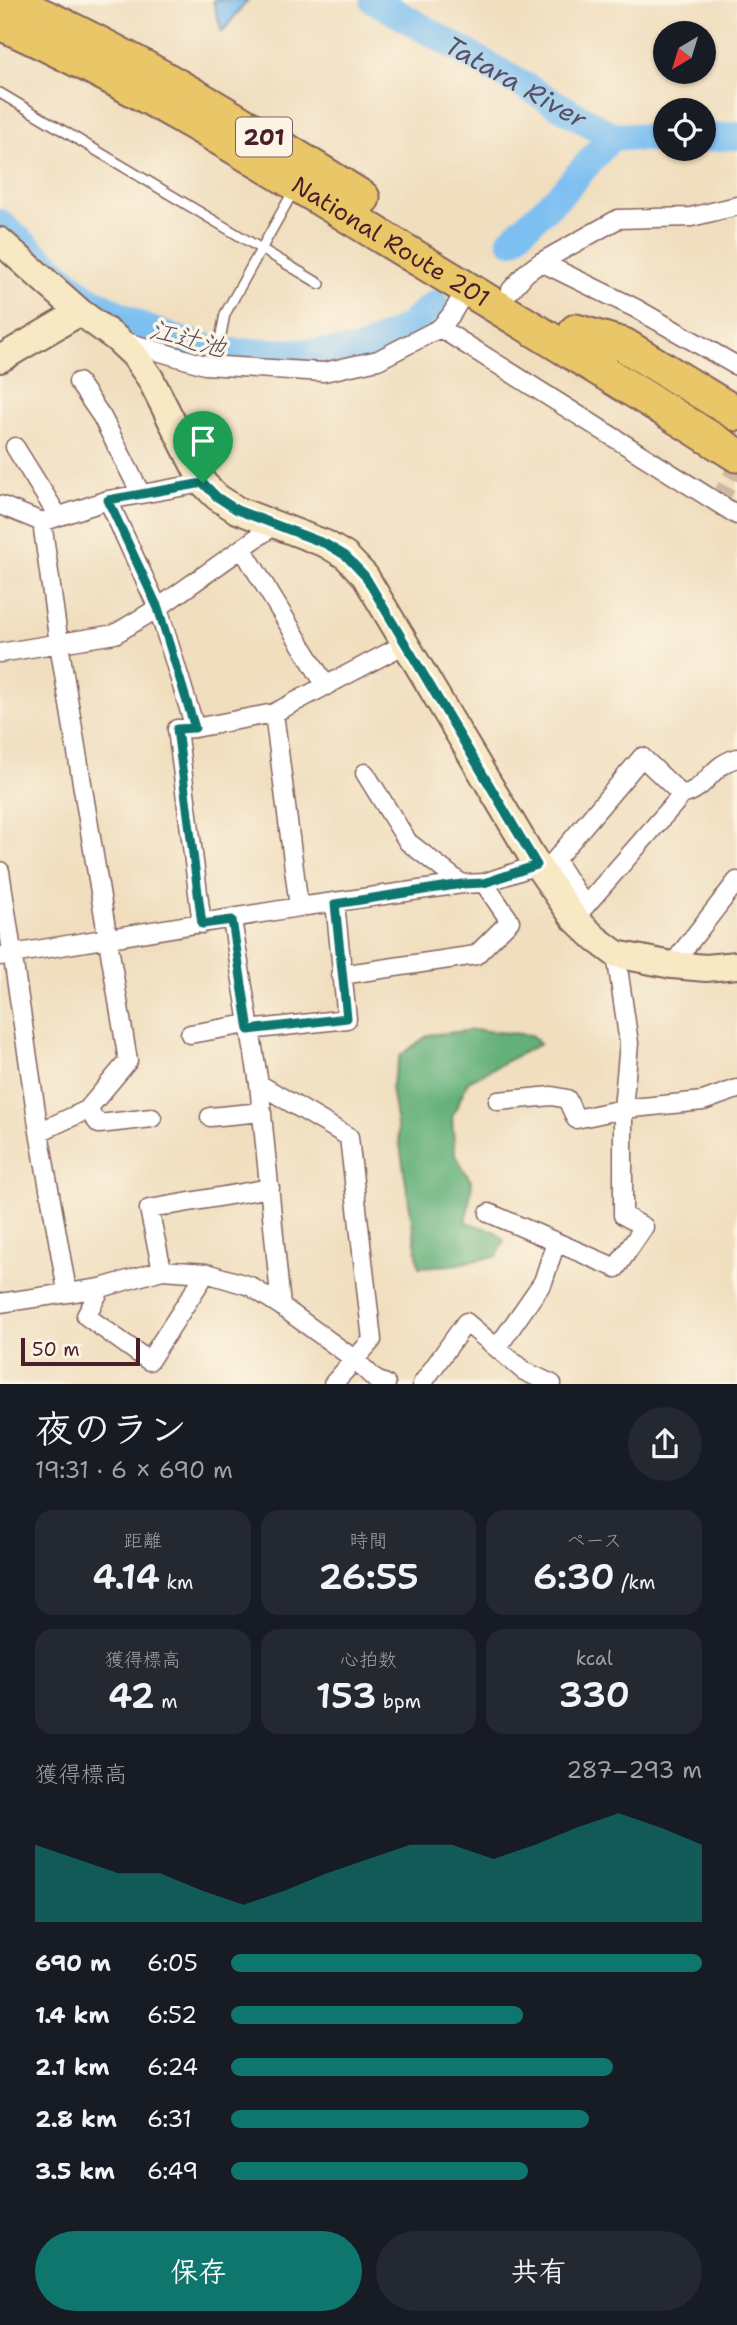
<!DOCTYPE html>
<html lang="ja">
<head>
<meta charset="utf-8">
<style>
	:root { --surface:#171b24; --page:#242831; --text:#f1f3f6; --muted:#9ea1a6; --accent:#0f766e }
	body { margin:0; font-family:"Shantell Sans","Klee One",sans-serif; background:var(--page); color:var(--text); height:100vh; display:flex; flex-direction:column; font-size:26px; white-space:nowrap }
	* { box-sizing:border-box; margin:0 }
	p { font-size:23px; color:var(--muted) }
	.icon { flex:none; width:38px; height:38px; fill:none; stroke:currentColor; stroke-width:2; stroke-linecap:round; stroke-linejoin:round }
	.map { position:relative; height:1384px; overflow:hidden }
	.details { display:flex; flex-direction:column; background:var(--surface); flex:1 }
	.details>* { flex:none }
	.needle { width:46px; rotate:218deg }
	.controls { position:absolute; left:653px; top:21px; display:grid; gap:14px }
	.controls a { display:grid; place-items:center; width:63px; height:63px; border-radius:50%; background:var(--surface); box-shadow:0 2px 5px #0004; font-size:35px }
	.scale { position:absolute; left:21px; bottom:18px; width:119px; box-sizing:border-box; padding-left:7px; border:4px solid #4a1f2b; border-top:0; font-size:19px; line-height:24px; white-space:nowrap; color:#4a1f2b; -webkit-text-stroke:5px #fcf5e5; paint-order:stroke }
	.pin { position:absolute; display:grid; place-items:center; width:60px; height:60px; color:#fff; margin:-72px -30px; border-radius:50% 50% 50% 0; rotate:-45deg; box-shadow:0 0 7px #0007 }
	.pin .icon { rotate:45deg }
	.round { display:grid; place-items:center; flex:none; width:74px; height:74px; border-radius:37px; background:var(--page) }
	.summary { display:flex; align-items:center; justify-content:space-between; height:119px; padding:0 35px }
	h1 { font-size:38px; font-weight:600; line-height:52px }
	.figures { display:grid; grid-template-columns:repeat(3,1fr); gap:10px; height:119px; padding:7px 35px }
	.figures div { display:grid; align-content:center; border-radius:18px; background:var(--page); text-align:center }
	.figures b { font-size:35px; font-weight:600 }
	.figures small { font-size:19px; font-weight:400 }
	.figures p { font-size:19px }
	.chart { height:196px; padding:14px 35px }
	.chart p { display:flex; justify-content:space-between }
	.chart svg { width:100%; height:126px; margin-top:7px; fill:var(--accent); opacity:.7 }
	.action { display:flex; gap:14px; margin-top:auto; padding:14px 35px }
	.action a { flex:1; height:80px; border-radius:42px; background:var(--accent); color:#fff; font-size:28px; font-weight:600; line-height:80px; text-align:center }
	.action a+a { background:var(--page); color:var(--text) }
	ul { padding:0 35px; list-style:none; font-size:23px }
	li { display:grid; grid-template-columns:112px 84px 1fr; align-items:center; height:52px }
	li i { height:18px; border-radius:9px; background:var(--accent) }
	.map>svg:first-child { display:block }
	.forest { fill:#63b079; stroke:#566852; stroke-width:2 }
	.water { fill:#7bbff1; stroke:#626f8e; stroke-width:2 }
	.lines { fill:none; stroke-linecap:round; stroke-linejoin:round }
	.river { stroke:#7bbff1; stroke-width:28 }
	.street-tunnel { stroke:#cfb8a1; stroke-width:18; stroke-dasharray:18 9; stroke-linecap:butt }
	.lane-casing { stroke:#84625e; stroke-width:12 }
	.street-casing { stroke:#84625e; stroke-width:21 }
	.secondary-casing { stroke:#84625e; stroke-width:30 }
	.highway-casing { stroke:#84625e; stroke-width:37 }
	.lane { stroke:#fff; stroke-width:9 }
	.street { stroke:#fff; stroke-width:18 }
	.secondary { stroke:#f6e9c3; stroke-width:26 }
	.highway { stroke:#e9c769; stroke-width:33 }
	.route-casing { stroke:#fff; stroke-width:14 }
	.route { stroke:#0f766e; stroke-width:9 }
	.labels { text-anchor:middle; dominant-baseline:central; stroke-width:7; stroke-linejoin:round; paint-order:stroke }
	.shield { fill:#fcf5e5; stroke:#7f5f63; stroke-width:2 }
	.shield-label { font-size:23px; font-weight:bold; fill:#4a1f2b }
	.street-label { font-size:24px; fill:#4a1f2b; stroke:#fcf5e5 }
	.water-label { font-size:26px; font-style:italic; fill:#594f66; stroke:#fcf5e5 }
</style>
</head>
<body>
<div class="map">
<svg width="737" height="1384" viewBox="0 0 737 1384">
	<rect width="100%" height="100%" fill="#fcf5e5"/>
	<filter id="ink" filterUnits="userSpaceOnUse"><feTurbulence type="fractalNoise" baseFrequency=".0143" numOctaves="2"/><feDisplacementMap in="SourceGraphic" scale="14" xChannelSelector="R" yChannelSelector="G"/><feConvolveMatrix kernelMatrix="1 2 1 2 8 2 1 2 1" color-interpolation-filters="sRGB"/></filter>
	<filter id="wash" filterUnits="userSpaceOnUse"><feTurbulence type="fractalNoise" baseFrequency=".00686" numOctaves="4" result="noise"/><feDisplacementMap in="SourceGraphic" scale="28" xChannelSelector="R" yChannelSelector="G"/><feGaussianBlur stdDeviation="1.57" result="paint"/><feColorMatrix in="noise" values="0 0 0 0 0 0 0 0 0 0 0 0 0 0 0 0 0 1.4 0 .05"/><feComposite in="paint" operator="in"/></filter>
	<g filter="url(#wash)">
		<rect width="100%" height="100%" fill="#f0debe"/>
		<path class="forest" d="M 476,1030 L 531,1035 L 540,1044 L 468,1081 L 452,1117 L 455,1154 L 472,1183 L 466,1222 L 496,1232 L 504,1241 L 497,1256 L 452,1265 L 419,1267 L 391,1087 L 400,1056 L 428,1035 Z"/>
		<path class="water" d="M 213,0 L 248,0 L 222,32 Z"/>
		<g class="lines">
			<g class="river">
				<path id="s1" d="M 374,0 L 612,136 L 665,139"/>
				<path d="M 704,138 L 737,136"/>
				<path d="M 0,223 L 83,295 L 142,327 L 181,341 L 222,352 L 336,353 L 365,349 L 405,328"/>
				<path d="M 511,240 L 562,193 L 612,136"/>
				<path d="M 415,320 L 435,304"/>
			</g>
		</g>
	</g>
	<g filter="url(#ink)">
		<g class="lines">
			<path class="street-tunnel" d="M 718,502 L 737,467"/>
			<g class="lane-casing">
				<path id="lane" d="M 0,93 L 320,284
					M 215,365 L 225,314 L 294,190"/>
			</g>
			<g class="street-casing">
				<path id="street" d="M 541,262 L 635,308 L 737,366
					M 511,290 L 526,273 L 541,262 L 618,219 L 691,217 L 737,206
					M 440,328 L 737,515
					M 123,341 L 205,365 L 324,372 L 378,360 L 440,328 L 451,315 L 467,288
					M 78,382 L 102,417 L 141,494
					M 15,447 L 58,516
					M 108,500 L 158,608 L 195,728
					M 0,505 L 42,522 L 108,500 L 203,483
					M 242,548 L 326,686
					M 0,653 L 115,634 L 158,608 L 276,524
					M 274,713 L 299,907
					M 365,773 L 408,842 L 462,884
					M 0,871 L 39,1132 L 67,1291
					M 585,906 L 555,860 L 642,757 L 682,795 C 709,788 709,766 737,758
					M 579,913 L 682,795
					M 232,920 L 259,1084 L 281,1306
					M 202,924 L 177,729 L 195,728 L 274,713 L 405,644
					M 0,956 L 299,907 L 462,884 L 484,883 L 537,865
					M 672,965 L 737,881
					M 341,975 L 476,955 L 510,921 L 484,883
					M 249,1030 L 347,1019 L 335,903
					M 190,1034 L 248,1024
					M 259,1084 L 349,1137 L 372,1340 L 333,1384
					M 498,1101 L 552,1096 L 567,1099 L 576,1119 L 623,1109 L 703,1101 L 737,1089
					M 87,1110 L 99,1124 L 152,1118
					M 210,1117 L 262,1112
					M 39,1132 L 87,1110 L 128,1061 L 59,644 L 42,522
					M 489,1213 L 616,1268 L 644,1227 L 623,1215 L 623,1109 L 629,1043 L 616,954
					M 162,1270 L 149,1209 L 270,1188
					M 101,1288 L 86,1316 L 149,1361 L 206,1273
					M 0,1303 L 101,1288 L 162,1270 L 206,1273 L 250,1286 L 281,1306 L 354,1359 L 376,1380 L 386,1384
					M 497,1348 L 543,1282 L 556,1242
					M 422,1384 L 466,1322 L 524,1371 L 552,1384"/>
			</g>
			<g class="secondary-casing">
				<path id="secondary" d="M 0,241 L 80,312 L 117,339 L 134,355 L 150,378 L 203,483 L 217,497 L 237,510 L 326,544 L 346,556 L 365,576 L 537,865 L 574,918 L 596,939 L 616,954 L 672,965 L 706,968 L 737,965
					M 0,359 L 80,312"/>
			</g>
			<g class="highway-casing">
				<g id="highway">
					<path d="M 8,0 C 132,54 248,126 363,198"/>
					<path id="s2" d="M 0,23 C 134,83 259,161 384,238 C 502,310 620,381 737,455"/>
					<path d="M 576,331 L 624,345 L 737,414"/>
				</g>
			</g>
			<use href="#lane" class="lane"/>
			<use href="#street" class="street"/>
			<use href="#secondary" class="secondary"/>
			<use href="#highway" class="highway"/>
		</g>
	</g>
	<g class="lines" filter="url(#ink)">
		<g class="route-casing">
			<path id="route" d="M 203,483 L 217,497 L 237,510 L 326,544 L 346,556 L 365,576 L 537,865 L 484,883 L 462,884 L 335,904 L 347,1018 L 249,1030 L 232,920 L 202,924 L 177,729 L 195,728 L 158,608 L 108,500 Z"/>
		</g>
		<use href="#route" class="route"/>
	</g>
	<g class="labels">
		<rect class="shield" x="236" y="117.5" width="56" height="39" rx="5"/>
		<g class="shield-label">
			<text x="264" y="137">201</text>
		</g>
		<g class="street-label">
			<text stroke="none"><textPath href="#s2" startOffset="448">National Route 201</textPath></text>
		</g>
		<g class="water-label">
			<text stroke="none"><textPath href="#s1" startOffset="164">Tatara River</textPath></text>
			<text transform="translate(188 338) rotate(15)">江辻池</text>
		</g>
	</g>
</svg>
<div class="controls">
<a><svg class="needle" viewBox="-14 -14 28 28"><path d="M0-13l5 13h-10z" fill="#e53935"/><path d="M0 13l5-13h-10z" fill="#9ea1a6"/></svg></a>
<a><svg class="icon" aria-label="locate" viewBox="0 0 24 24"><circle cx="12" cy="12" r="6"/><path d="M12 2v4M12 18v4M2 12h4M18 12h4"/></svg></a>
</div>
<div class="scale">50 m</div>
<div class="pin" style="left:203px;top:483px;background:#1e9e55"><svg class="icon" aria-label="arrive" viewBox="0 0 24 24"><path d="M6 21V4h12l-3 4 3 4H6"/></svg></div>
</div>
<section class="details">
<div class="summary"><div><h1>夜のラン</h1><p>19:31 · 6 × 690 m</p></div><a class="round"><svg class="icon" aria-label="share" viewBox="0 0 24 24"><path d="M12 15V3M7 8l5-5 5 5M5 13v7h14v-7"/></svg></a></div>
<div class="figures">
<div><p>距離</p><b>4.14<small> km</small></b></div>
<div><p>時間</p><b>26:55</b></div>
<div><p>ペース</p><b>6:30<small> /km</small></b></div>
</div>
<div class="figures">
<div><p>獲得標高</p><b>42<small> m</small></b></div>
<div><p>心拍数</p><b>153<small> bpm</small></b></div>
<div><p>kcal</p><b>330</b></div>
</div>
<div class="chart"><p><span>獲得標高</span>287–293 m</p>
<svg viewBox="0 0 160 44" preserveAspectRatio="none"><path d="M0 44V17L10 22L20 27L30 27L40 33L50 38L60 33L70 27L80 22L90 17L100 17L110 22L120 17L130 11L140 6L150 11L160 17V44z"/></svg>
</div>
<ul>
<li><b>690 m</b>6:05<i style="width:100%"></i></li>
<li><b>1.4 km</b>6:52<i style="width:62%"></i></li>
<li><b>2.1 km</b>6:24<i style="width:81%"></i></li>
<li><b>2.8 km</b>6:31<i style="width:76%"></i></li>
<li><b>3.5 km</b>6:49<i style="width:63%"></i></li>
</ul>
<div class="action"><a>保存</a><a>共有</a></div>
</section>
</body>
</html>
